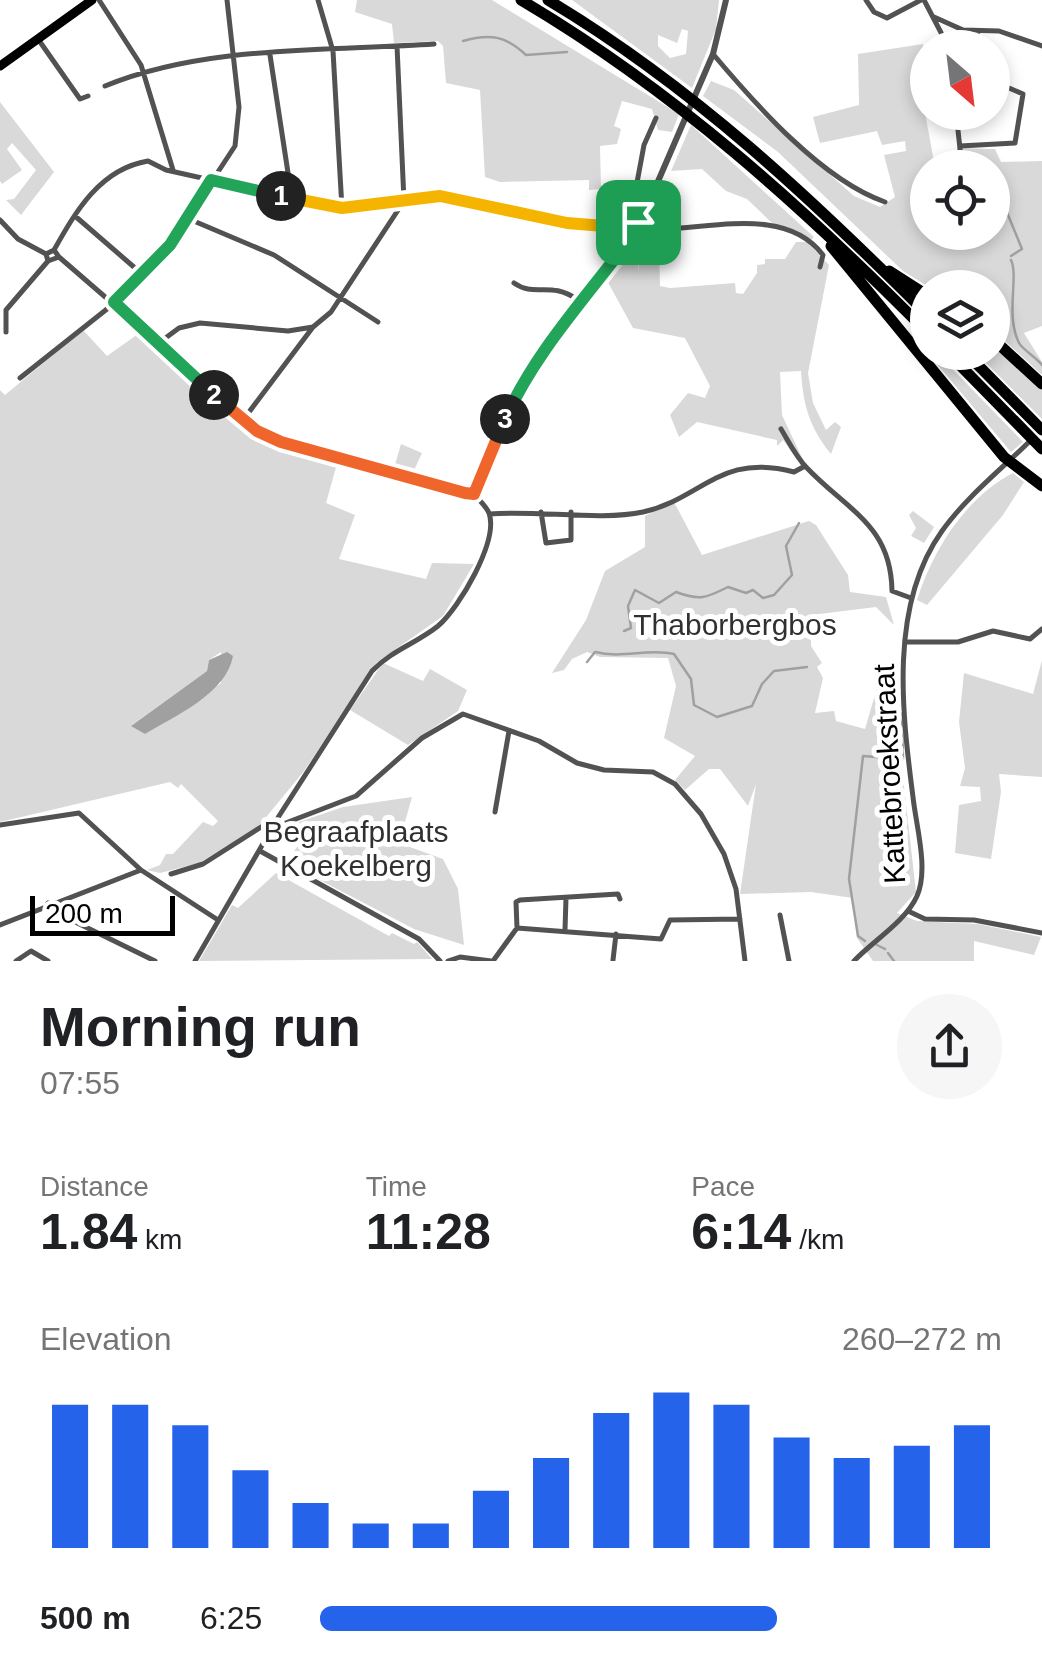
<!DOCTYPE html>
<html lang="en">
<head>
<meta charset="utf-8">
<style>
	:root { --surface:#fff; --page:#f6f6f6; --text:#202124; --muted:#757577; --accent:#2563eb }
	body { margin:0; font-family:Helvetica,sans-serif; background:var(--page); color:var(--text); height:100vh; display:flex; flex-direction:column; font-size:38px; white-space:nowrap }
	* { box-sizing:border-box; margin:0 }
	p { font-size:32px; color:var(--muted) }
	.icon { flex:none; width:55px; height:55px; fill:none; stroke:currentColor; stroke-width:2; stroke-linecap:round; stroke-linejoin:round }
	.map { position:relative; height:961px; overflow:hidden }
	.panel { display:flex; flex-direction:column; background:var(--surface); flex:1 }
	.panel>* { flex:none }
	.needle { width:65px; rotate:152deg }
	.buttons { position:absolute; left:910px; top:30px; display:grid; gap:20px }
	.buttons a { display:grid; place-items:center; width:100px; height:100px; border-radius:50%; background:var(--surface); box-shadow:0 5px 15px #0003; font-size:50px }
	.scale { position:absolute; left:30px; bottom:25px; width:145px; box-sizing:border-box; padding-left:10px; border:5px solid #000; border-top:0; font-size:28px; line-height:35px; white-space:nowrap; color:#000; -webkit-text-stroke:8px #fff; paint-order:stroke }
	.pin { position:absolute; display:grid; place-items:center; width:85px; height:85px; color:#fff; margin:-42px; border-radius:20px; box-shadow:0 5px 15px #0006 }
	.km { position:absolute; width:50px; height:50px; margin:-25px; border-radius:50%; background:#222; color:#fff; font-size:28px; line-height:50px; text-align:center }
	.round { display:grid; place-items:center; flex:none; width:105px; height:105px; border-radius:52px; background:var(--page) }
	.summary { display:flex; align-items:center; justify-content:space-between; height:170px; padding:0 40px }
	h1 { font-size:55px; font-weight:600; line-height:75px }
	.stats { display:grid; grid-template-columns:repeat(3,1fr); gap:15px; height:170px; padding:10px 40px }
	.stats div { display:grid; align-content:center }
	.stats b { font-size:50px; font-weight:600 }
	.stats small { font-size:28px; font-weight:400 }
	.stats p { font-size:28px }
	.chart { height:280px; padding:20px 40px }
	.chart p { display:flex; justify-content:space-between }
	.chart svg { width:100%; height:180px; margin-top:10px; stroke:var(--accent); stroke-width:6 }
	ul { padding:0 40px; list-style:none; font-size:32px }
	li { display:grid; grid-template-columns:160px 120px 1fr; align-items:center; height:75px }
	li i { height:25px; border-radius:12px; background:var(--accent) }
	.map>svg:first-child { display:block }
	.green { fill:#d9d9d9; fill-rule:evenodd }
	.water { fill:#a0a0a0 }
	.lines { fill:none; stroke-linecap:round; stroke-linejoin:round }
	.stream { stroke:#a0a0a0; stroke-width:2.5 }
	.minor { stroke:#525252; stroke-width:5 }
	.tertiary { stroke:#525252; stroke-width:6 }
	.primary { stroke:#000; stroke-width:9 }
	.motorway { stroke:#000; stroke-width:11 }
	.split-1-casing { stroke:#fff; stroke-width:20 }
	.split-2-casing { stroke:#fff; stroke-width:20 }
	.split-3-casing { stroke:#fff; stroke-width:20 }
	.split-4-casing { stroke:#fff; stroke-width:20 }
	.split-1 { stroke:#f5b400; stroke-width:12 }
	.split-2 { stroke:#22a559; stroke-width:12 }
	.split-3 { stroke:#f0652b; stroke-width:12 }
	.split-4 { stroke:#22a559; stroke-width:12 }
	.labels { text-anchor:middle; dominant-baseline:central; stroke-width:10; stroke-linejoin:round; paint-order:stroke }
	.park-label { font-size:30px; fill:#303030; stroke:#fff }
	.street-label { font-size:30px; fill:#000; stroke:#fff }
</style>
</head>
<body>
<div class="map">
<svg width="1042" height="961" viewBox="0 0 1042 961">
	<rect width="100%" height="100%" fill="#fff"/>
	<path class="green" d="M 357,0 L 492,0 L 679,114 L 672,132 L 658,130 L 652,109 L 622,101 L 614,126 L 621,129 L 617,144 L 600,146 L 601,189 L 589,190 L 589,180 L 500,182 L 485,177 L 480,90 L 446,83 L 443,46 L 438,41 L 394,43 L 392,24 L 355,12 Z
		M 572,0 L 719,0 L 716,29 L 692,88 ZM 682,29 L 688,31 L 686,54 L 670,58 L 658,46 L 658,35 L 677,43 Z
		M 923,44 L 923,102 L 935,167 L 928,168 L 928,232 L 992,232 L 992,168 L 957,167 L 957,148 L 995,149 L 1001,162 L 1042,161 L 1042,326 L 1024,333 L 1042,362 L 1042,375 L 993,330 L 992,288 L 929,287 L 903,271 L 778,152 L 703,96 L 711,81 L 734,90 L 854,196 L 880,207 L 895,197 L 884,155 L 906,151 L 905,141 L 882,145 L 877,131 L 820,143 L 813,117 L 859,105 L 858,54 Z
		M 0,102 L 54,172 L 21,215 L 6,200 L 14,199 L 36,170 L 12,143 L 7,149 L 22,170 L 2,184 L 0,181 Z
		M 691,125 L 814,237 L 811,240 L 773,224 L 747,199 L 726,191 L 702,169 L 671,171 Z
		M 653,242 L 659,244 L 660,286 L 670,288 L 735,283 L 736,293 L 743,294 L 757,273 L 757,265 L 765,264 L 765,259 L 785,259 L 796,242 L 807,242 L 829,265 L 808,373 L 813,403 L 826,430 L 835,422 L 841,427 L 831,454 C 809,427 803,404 801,371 L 780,372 L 782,415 L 804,462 L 800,463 L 783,440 L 777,446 L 777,440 L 697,422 L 679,437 L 670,415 L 688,393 L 705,398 L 710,386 L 685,338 L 633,328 L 605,277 L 636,248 L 639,272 L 639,251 Z
		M 83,330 L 107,356 L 138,334 L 255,435 L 337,464 L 326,503 L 355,515 L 339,559 L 426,579 L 432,563 L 474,564 L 443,616 L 376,663 L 304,771 L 258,827 L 199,863 L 160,873 L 147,870 L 160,865 L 166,854 L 173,854 L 203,822 L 213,826 L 218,821 L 181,784 L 178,788 L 170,782 L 0,822 L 0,390 L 5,395 ZM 221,652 L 221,683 L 145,734 L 132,725 L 207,671 L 209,660 Z
		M 993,343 L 1042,390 L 1042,419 L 976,353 L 992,352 Z
		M 926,351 L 937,353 L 1023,442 L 1011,452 Z
		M 401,444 L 422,453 L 411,477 L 393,472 Z
		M 1013,473 L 1024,482 L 1003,515 L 927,605 L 917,600 C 933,550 965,498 1013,473 Z
		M 674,502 L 702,555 L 809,521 L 816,525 L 848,575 L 850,592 L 886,597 L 894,625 L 876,607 L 811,615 L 811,646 L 822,663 L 817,667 L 823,678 L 815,713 L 834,711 L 836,721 L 865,729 L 877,688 L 899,690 L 900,751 L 916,892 L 897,913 L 917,921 L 978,924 L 1041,937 L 1034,955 L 974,941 L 974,961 L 873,961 L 857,938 L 853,898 L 811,892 L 740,894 L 756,784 L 748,806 L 720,769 L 709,769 L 685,790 L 675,780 L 695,756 L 664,738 L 676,686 L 668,658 L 600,657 L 587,652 L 572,659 L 564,670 L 552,673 L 586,620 L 605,571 L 645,547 L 645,516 Z
		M 913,511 L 934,527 L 924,543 L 911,536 L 916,528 L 909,515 Z
		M 1042,660 L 1042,777 L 999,774 L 1001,792 L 991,859 L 955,853 L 959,805 L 981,801 L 980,787 L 960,786 L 965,768 L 959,722 L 964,673 L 1033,694 Z
		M 383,663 L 423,681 L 430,669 L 467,690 L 458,711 L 408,745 L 350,710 Z
		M 412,797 L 399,843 L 443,859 L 458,889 L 464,945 L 414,929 L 285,862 L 298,846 L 299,822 L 343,807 Z
		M 276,873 L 389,936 L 392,933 L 414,944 L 417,942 L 432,959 L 199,961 L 232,905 L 238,908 Z"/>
	<path class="water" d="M 227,652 L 233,656 C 226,694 176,715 145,734 L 131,726 L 207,671 L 209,660 Z"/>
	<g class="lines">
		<path class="stream" d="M 463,41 C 490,33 506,36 526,55 L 567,52
			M 963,160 L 980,161 L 989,168
			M 992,176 L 1022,249 L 1011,256
			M 1011,260 C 1019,277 1005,315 1019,343 C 1022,349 1037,358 1042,365
			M 624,631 L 631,628 L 628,606 L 635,590 L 659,603 L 676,592 C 700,601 706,598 728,587 L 746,593 L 753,590 L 763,598 L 774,595 L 792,575 L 786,546 L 799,523
			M 587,662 L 595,652 C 623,659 647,648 674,654 L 691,679 L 694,705 L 717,717 L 752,706 L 762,684 L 774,671 L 807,667
			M 865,941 L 858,936 L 849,879 L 863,756 L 903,759 L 902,713
			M 877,945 L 885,949
			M 888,953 L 894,961"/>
		<path class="minor" d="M 99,0 L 141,65 L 173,170
			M 318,0 L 333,51 L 342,209
			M 866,0 L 874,12 L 887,18 L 921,0
			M 924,0 L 949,48
			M 934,17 L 963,30 L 999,31 L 1042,46
			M 38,39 L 80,99 L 88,96
			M 958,48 L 978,32
			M 713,54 C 756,105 822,180 885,202
			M 270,55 L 292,199
			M 105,86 C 204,45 328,51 434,44
			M 956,112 L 961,158
			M 960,146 L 1015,143 L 1023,94 L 1009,88
			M 649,202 L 636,188 L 644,145 L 656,118
			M 75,216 L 142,274
			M 189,219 L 274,255 L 378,322
			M 0,220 L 18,239 L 46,254 L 48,261 L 59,257 L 54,250 L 46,254
			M 644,229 C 700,233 783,202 823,255 L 820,267
			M 54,250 C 76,211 100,169 148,161 L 166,170 L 342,209 L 440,197 L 533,218 L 629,228
			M 59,257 L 267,437 L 405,480 L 474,494
			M 514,283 C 535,298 550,280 578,300
			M 6,332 L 6,310 L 48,261
			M 156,345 L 179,328 L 200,323 L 288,331 L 313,327 L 331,312 L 404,201 L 397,46
			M 20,378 L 107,309 L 170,245 L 235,146 L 239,107 L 227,0
			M 243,420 L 313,327
			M 781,429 C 789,442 796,457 807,468 C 848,511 891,525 892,591 L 911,598
			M 474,494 L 534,362 L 632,235
			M 541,512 L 546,543 L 571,540 L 571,512
			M 490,514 C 536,510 601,521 643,512 C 702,499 720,452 794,472 L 805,466
			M 906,642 L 958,642 L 993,631 L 1030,639 L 1042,629
			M 495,812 L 509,731
			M 0,825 L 79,813 L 141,870 L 218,920
			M 260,851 L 419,939 L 440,961
			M 171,874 L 203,864 L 269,822 L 283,824 L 356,796 L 422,738 L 463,714 L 539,741 L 577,763 L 604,770 L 653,772 L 675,784 L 701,814 L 724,854 L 736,889 L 745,961
			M 48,903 L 55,912 L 155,961
			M 908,911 L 925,919 L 974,920 L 1042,933
			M 780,915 L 789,961
			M 0,925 L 141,870
			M 517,928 L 516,902 L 520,900 L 618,894 L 620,899
			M 565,930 L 566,898
			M 613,960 L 616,934
			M 16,961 L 31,951 L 48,961
			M 195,961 L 279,816 L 372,671 C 392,650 417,643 438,626 C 459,608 499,541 489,513 C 486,506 479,500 474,494
			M 448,961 L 460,957 L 491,961
			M 493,961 L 517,928 L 661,939 L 670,920 L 740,919
			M 854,961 C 873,941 906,921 917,896 C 929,869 916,826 913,797 C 902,712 889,605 942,531 C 967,496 1003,468 1033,438"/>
		<path class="tertiary" d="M629 229a8 8 0 1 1 16 0a8 8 0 1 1-16 0Z
			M 640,223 L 713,54 L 726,0"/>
		<path class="primary" d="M 0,66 L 92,0"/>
		<path class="motorway" d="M 521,0 C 675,91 802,206 928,333
			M 548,0 C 692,86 810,197 928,315
			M 831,246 L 1004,457 L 1042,486
			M 889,271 L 928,296
			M 992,338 L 1042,384
			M 947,352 L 1042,449
			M 965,352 L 1042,430"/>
	</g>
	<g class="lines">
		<g class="split-1-casing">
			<path id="split-1" d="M 281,196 L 342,208 L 440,196 L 567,223 L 629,228 L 638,222"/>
		</g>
		<g class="split-2-casing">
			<path id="split-2" d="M 214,395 L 114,302 L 170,245 L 211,180 L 281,196"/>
		</g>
		<g class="split-3-casing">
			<path id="split-3" d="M 214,395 L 257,431 L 281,442 L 465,493 L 474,494 L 505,419"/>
		</g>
		<g class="split-4-casing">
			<path id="split-4" d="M 505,419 C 537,349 587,297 632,236 L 642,235 L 644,226 L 638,222"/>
		</g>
		<use href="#split-1" class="split-1"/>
		<use href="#split-2" class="split-2"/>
		<use href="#split-3" class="split-3"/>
		<use href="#split-4" class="split-4"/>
	</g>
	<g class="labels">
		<g class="park-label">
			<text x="735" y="624">Thaborbergbos</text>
			<text x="356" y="831">Begraafplaats<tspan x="356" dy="34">Koekelberg</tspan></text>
		</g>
		<g class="street-label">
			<text transform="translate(889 774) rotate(-93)">Kattebroekstraat</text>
		</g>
	</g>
</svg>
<div class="buttons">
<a><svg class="needle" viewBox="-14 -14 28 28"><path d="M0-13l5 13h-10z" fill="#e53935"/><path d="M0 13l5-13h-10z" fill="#757577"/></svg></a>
<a><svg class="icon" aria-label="locate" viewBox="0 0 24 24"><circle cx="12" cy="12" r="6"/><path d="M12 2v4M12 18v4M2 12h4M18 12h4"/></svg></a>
<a><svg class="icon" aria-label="layers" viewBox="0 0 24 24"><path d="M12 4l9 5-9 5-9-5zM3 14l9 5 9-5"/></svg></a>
</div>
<div class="scale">200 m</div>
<div class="pin" style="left:638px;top:222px;background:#1e9e55"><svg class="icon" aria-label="arrive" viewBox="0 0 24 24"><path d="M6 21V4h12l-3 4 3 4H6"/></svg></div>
<b class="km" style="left:281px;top:196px">1</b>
<b class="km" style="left:214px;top:395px">2</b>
<b class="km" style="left:505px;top:419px">3</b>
</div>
<section class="panel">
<div class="summary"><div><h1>Morning run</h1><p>07:55</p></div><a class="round"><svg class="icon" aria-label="share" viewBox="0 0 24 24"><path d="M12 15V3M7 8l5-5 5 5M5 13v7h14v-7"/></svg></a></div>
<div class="stats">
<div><p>Distance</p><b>1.84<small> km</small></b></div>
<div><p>Time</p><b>11:28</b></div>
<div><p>Pace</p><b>6:14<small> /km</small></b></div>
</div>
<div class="chart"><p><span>Elevation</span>260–272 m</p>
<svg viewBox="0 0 160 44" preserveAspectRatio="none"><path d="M5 44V9M15 44V9M25 44V14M35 44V25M45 44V33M55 44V38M65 44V38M75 44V30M85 44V22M95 44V11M105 44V6M115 44V9M125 44V17M135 44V22M145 44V19M155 44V14"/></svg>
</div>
<ul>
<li><b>500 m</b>6:25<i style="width:67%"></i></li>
</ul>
</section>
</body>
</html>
